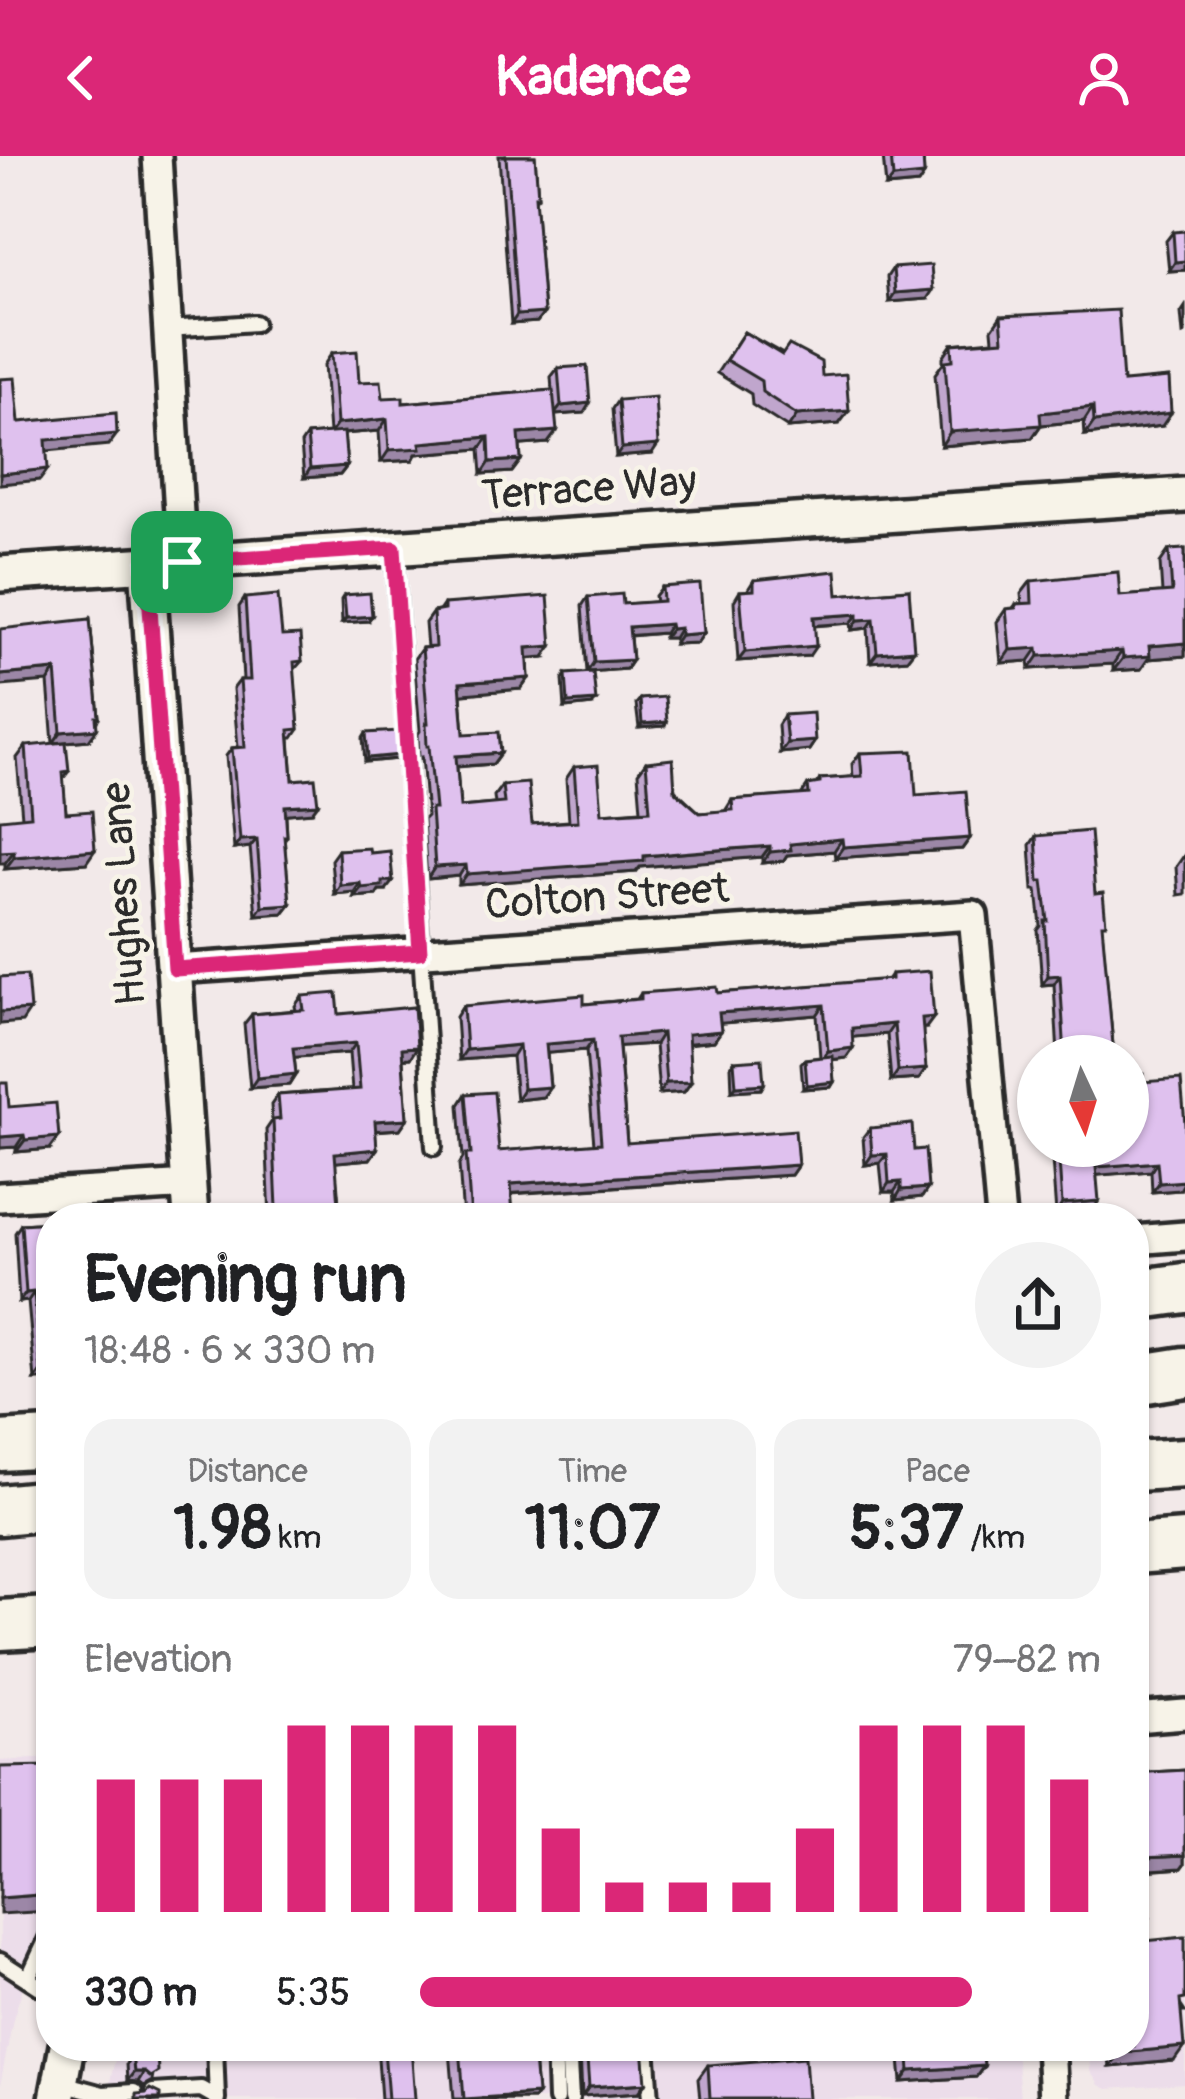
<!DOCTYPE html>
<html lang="en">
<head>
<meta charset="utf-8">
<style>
	:root { --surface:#fff; --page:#f2f2f2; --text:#202124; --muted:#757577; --accent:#db2777 }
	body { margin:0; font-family:Pangolin,sans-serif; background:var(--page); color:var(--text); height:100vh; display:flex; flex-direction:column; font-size:45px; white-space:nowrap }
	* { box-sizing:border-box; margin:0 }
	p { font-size:39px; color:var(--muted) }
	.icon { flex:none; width:66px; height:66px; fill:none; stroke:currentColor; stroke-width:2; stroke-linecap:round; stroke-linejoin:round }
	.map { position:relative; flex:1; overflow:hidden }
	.side { position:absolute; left:36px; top:1047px; width:1113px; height:858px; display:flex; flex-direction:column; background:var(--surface); border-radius:48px; box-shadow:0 3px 9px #0004 }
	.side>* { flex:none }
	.needle { width:78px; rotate:176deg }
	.controls { position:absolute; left:1017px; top:879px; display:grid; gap:24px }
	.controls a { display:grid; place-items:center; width:132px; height:132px; border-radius:50%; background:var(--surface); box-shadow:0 3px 9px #0004; font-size:60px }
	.pin { position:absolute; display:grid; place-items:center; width:102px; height:102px; color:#fff; margin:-51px; border-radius:24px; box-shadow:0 6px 18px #0006 }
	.round { display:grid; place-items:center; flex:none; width:126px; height:126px; border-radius:63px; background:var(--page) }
	.overview { display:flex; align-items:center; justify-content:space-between; height:204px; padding:0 48px }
	h1 { font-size:66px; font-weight:700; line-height:90px }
	.stats { display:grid; grid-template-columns:repeat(3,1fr); gap:18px; height:204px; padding:12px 48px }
	.stats div { display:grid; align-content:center; border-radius:30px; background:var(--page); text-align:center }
	.stats b { font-size:60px; font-weight:700 }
	.stats small { font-size:33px; font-weight:400 }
	.stats p { font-size:33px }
	.chart { height:336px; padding:24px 48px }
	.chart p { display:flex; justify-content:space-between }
	.chart svg { width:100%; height:216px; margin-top:12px; stroke:var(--accent); stroke-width:6 }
	ul { padding:0 48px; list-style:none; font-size:39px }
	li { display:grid; grid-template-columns:192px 144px 1fr; align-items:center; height:90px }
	li i { height:30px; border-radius:15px; background:var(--accent) }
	header { display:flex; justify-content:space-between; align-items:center; height:156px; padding:0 48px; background:var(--accent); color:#fff; font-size:54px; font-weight:700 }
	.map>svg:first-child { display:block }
	.built { fill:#ecddea }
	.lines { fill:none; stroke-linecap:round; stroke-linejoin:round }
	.service-casing { stroke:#2b2b2b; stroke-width:22 }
	.minor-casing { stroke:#2b2b2b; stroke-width:36 }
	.tertiary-casing { stroke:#2b2b2b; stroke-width:42 }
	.motorway-casing { stroke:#2b2b2b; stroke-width:57 }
	.service { stroke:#f7f3e8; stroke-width:14 }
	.minor { stroke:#f7f3e8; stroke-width:27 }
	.tertiary { stroke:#f7f3e8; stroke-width:33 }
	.motorway { stroke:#f7f3e8; stroke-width:48 }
	.wall { fill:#c0a6cd; stroke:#2b2b2b; stroke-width:3 }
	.shaded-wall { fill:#9c87a7; stroke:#2b2b2b; stroke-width:3 }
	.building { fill:#dfc1ee; stroke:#2b2b2b; stroke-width:3 }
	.route-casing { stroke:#fff; stroke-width:24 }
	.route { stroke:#db2777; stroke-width:15 }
	.labels { text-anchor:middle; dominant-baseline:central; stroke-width:9; stroke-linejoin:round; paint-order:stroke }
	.street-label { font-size:42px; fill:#2b2b2b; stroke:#f7f3e8 }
</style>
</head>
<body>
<header><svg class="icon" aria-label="back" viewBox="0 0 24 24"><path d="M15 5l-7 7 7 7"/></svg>Kadence<svg class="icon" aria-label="person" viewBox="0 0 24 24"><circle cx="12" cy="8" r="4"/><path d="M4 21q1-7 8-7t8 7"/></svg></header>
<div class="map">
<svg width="1185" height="1943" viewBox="0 0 1185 1943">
	<rect width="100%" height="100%" fill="#f2e9e9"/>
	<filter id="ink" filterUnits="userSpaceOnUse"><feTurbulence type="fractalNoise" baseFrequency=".00833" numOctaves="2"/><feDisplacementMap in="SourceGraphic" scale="24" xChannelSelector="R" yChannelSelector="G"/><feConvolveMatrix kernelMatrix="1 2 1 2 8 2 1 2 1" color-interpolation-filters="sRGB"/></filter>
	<g filter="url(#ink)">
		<path class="built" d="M 51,1602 L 51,1755 L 36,1790 L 13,1863 L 0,1930 L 0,1605 Z
			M 1185,1792 L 1185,1928 L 1107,1933 L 1099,1929 L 1090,1915 L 1089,1890 L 1134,1890 Z
			M 118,1890 L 1016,1890 L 1020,1943 L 106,1943 Z"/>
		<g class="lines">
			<g class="service-casing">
				<path id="service" d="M 168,173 L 255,167
					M 394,392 L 434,991
					M 0,1805 L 51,1838
					M 28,1823 L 51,1774
					M 215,1890 L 217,1943
					M 554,1890 L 556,1943
					M 568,1890 L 571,1943
					M 647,1890 L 651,1943
					M 62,1927 L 103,1938 L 134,1936
					M 153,1936 L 201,1933 L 217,1942"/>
			</g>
			<g class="minor-casing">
				<path id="minor" d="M 157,0 L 182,406
					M 175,813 L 973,759 L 1001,1062
					M 0,1041 L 189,1029
					M 1134,1084 L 1185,1080
					M 1134,1562 L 1185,1558
					M 1050,1890 L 1053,1943"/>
			</g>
			<g class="tertiary-casing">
				<path id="tertiary" d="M 147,408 L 191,1062
					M 0,418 L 1185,339
					M 57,1943 L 67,1890"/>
			</g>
			<g class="motorway-casing">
				<path id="motorway" d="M 1134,1139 L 1185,1132
					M 1134,1224 L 1185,1216
					M 0,1290 L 51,1287
					M 1134,1310 L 1185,1307
					M 0,1354 L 51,1349
					M 1134,1393 L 1185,1389
					M 0,1469 L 51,1466"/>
			</g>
			<use href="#service" class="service"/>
			<use href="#minor" class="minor"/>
			<use href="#tertiary" class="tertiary"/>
			<use href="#motorway" class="motorway"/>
		</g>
		<path class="wall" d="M 499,0 L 535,0 L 538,40 L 535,44 L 544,157 L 537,166 L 511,168 Z
			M 883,0 L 923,0 L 924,19 L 918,28 L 886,31 Z
			M 1173,76 L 1185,114 L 1169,115 L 1166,85 Z
			M 893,112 L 927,143 L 889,146 L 887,121 Z
			M 1185,151 L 1185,177 L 1183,178 L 1181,157 Z
			M 1001,160 L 1123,226 L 1162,270 L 1085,279 L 1084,265 L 1041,269 L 1032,282 L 941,290 L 935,218 L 943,207 L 943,201 L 952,188 L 993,184 L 992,173 Z
			M 744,176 L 822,220 L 839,268 L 788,272 L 752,249 L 751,238 L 717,217 Z
			M 332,197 L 359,226 L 383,242 L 403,247 L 552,234 L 551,221 L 558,212 L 584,257 L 555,259 L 548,287 L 520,289 L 521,304 L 512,316 L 482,318 L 480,293 L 416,298 L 413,304 L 381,306 L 379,275 L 344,278 L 347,310 L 340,319 L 304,322 L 301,288 L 307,279 L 329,277 L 324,209 Z
			M 618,244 L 652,298 L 616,301 L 612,253 Z
			M 1185,393 L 1185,500 L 1148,503 L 1141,513 L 1113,515 L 1113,508 L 1030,513 L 1029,505 L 1001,507 L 997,466 L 1006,453 L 1013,452 L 1016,448 L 1022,448 L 1021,438 L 1031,425 L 1120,440 L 1162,437 L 1160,407 L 1169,394 Z
			M 754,424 L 838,439 L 909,433 L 907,503 L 870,506 L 868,472 L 852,474 L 851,467 L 814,470 L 809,500 L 738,505 L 734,445 L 740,435 L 747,435 Z
			M 662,431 L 704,477 L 697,487 L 674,488 L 674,482 L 664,482 L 664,477 L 630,480 L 632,504 L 626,513 L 587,516 L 582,450 L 588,441 L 623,448 L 656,446 L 655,440 Z
			M 344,439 L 368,465 L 342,467 L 341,444 Z
			M 245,442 L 282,480 L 302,505 L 294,514 L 299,573 L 293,582 L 290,582 L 293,624 L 312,656 L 286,658 L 287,680 L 284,684 L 290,748 L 283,757 L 256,759 L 250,691 L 234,693 L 226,600 L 232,592 L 238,591 L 233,533 L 240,524 L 243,524 L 239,451 Z
			M 444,448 L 544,501 L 528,503 L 529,522 L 521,533 L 461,538 L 464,578 L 501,597 L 493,608 L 457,611 L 460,651 L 495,648 L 494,640 L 502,629 L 532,668 L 569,665 L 566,623 L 574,611 L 602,657 L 641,654 L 638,617 L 646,606 L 700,657 L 725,655 L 732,644 L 801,639 L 808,629 L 817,628 L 820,623 L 853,621 L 852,608 L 860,597 L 884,598 L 916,639 L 970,682 L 962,693 L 835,702 L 834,695 L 787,699 L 783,705 L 762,707 L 762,701 L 696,706 L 640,711 L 636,716 L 459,729 L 459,720 L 427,723 L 423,664 L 427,660 L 422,601 L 419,602 L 418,578 L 420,575 L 414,503 L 422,492 L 427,492 L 425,467 L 433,456 L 439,455 Z
			M 90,463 L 99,561 L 89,584 L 53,587 L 48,526 Z
			M 566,518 L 592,549 L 565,552 L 563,523 Z
			M 640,543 L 664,570 L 639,572 L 636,548 Z
			M 784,559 L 815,585 L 809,594 L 780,597 L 778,569 Z
			M 366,577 L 400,599 L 397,603 L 365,606 L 363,582 Z
			M 26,590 L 69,615 L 63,623 L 66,657 L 86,707 L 5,713 L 5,707 L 22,661 L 17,602 Z
			M 1036,680 L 1095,738 L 1102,773 L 1114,900 L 1058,900 L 1054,828 L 1042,829 L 1038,774 L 1041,770 L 1037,734 L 1033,734 L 1030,689 Z
			M 338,694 L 370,697 L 386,734 L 379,734 L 376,739 L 354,741 L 354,736 L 334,738 L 331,704 Z
			M 1185,698 L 1185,738 L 1178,739 L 1176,711 Z
			M 891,818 L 926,872 L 923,872 L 919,923 L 891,925 L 887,878 L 852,881 L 846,902 L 832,904 L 834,926 L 831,931 L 803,933 L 801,907 L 805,903 L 820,901 L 817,859 L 720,867 L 721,875 L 714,885 L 688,888 L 691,926 L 684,936 L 659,938 L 655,888 L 619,890 L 627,987 L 798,1009 L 791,1019 L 511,1038 L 513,1062 L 463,1062 L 459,1009 L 463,1002 L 459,949 L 466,938 L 499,995 L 594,988 L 586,894 L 547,897 L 550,931 L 543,941 L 516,944 L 512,900 L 459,904 L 456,861 L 463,850 L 584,848 L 637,843 L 641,837 L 718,837 L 887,824 Z
			M 302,840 L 339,858 L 417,891 L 410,902 L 403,902 L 407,963 L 400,973 L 375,975 L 377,993 L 370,1003 L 335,1006 L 340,1062 L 270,1062 L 266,974 L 272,965 L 271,949 L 278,939 L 352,934 L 349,897 L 294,901 L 296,918 L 289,929 L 250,932 L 244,868 L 252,858 L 296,854 L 295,850 Z
			M 734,905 L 764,928 L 761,933 L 732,935 L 731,910 Z
			M 1143,926 L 1185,968 L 1185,1027 L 1180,1034 L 1152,1036 L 1151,1015 L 1096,1019 L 1092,1055 L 1056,1058 L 1051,990 L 1128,990 Z
			M 0,927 L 9,951 L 50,993 L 16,996 L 16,991 L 0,992 Z
			M 870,972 L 914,994 L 928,1032 L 922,1041 L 895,1044 L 894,1036 L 883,1036 L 880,1007 L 865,1009 L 863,981 Z
			M 51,1066 L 51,1223 L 35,1224 L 28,1145 L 19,1146 L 15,1077 L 21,1068 Z
			M 1185,1614 L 1185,1708 L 1182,1712 L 1145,1715 L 1139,1776 L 1135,1777 L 1135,1781 L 1185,1856 L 1181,1856 L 1174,1905 L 1109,1911 L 1107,1890 L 1134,1890 L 1134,1617 Z
			M 453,1890 L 533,1890 L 537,1938 L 533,1943 L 454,1943 L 450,1894 Z
			M 585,1890 L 643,1890 L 639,1936 L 582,1940 L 580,1897 Z
			M 899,1890 L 982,1890 L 984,1910 L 976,1921 L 902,1926 Z
			M 384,1893 L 415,1943 L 381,1943 L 378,1902 Z
			M 157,1897 L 152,1925 L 143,1930 L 138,1926 L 127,1925 L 126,1908 L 132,1899 Z
			M 708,1909 L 808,1943 L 700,1943 L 698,1923 Z"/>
		<path class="shaded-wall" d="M 924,19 L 918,28 L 886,31 L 893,22 Z
			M 1185,105 L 1185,114 L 1169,115 L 1175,106 Z
			M 933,134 L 927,143 L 889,146 L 895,137 Z
			M 544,157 L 537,166 L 511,168 L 517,159 Z
			M 590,247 L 584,257 L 554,259 L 561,250 Z
			M 1093,251 L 1084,265 L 1041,269 L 1032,282 L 941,290 L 950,276 L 1040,257 Z
			M 849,255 L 839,268 L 788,272 L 797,259 Z
			M 1171,257 L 1162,270 L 1085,279 L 1094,266 Z
			M 387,263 L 379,275 L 329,279 L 337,268 Z
			M 557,275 L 548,287 L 511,290 L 519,278 Z
			M 117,278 L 109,289 L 37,296 L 46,284 Z
			M 489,281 L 480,293 L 416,298 L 413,304 L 381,306 L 389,294 L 420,287 Z
			M 658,289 L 652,298 L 616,301 L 622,292 Z
			M 521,304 L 512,316 L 482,318 L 490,306 Z
			M 347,310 L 340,319 L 304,322 L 310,313 Z
			M 48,313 L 40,324 L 0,328 L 0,318 Z
			M 858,458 L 851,467 L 807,470 L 814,461 Z
			M 372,460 L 368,465 L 342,467 L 346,462 Z
			M 874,463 L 868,472 L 852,474 L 858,464 Z
			M 670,468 L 664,477 L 623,480 L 629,471 Z
			M 680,472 L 674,482 L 664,482 L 671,473 Z
			M 704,477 L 697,487 L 674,488 L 680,479 Z
			M 1185,487 L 1185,500 L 1148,503 L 1141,513 L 1113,515 L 1123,502 L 1149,490 Z
			M 552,490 L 544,501 L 519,503 L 527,492 Z
			M 816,490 L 809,500 L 738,505 L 745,496 Z
			M 1038,492 L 1029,505 L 1001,507 L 1010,494 Z
			M 914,494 L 907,503 L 870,506 L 877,497 Z
			M 1122,495 L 1113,508 L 1030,513 L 1039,500 Z
			M 632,504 L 626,513 L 587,516 L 594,506 Z
			M 56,514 L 48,526 L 0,530 L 0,519 Z
			M 529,522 L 521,533 L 452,539 L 460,527 Z
			M 596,545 L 592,549 L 565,552 L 568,547 Z
			M 667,566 L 664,570 L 639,572 L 642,568 Z
			M 97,573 L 89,584 L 53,587 L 61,576 Z
			M 815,585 L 809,594 L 780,597 L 787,587 Z
			M 501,597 L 493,608 L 448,611 L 456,600 Z
			M 400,599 L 397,603 L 365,606 L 368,602 Z
			M 318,648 L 312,656 L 279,659 L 285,650 Z
			M 970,682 L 962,693 L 835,702 L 843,691 Z
			M 257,683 L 250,691 L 234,693 L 240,684 Z
			M 842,683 L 834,695 L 787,699 L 783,705 L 762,707 L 770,696 L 790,688 Z
			M 770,690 L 762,701 L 640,711 L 636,716 L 459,729 L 467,718 L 644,700 Z
			M 95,694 L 86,707 L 5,713 L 14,701 Z
			M 14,695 L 5,707 L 0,707 L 0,696 Z
			M 466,709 L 459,720 L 427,723 L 435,711 Z
			M 382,725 L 393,725 L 386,734 L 379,734 L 376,739 L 354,741 L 361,732 Z
			M 360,727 L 354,736 L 334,738 L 340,729 Z
			M 290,748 L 283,757 L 256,759 L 262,750 Z
			M 1060,819 L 1054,828 L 1042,829 L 1048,820 Z
			M 824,849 L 817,859 L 712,868 L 719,857 Z
			M 30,854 L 22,866 L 0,868 L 0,856 Z
			M 934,861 L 926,872 L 915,872 L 922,862 Z
			M 894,868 L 887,878 L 845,882 L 852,872 Z
			M 721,875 L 714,885 L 680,888 L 688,878 Z
			M 662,877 L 655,888 L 611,891 L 618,881 Z
			M 593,884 L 586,894 L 539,898 L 546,888 Z
			M 356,887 L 349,897 L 286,902 L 293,892 Z
			M 519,889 L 512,900 L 459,904 L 466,894 Z
			M 417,891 L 410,902 L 395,903 L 402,892 Z
			M 853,892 L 846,902 L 820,905 L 828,895 Z
			M 926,913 L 919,923 L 891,925 L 898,915 Z
			M 296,918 L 289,929 L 250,932 L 257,922 Z
			M 691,926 L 684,936 L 659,938 L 666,927 Z
			M 834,926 L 831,931 L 803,933 L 807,929 Z
			M 764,928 L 761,933 L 732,935 L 736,930 Z
			M 550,931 L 543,941 L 516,944 L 523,933 Z
			M 407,963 L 400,973 L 368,975 L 375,965 Z
			M 24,979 L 16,991 L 0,992 L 0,981 Z
			M 59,981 L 50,993 L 16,996 L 25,984 Z
			M 377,993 L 370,1003 L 328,1007 L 335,997 Z
			M 887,998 L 880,1007 L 865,1009 L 872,999 Z
			M 1157,1006 L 1151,1015 L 1089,1020 L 1096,1011 Z
			M 798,1009 L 791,1019 L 503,1038 L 511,1028 Z
			M 1185,1025 L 1180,1034 L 1152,1036 L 1159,1027 Z
			M 901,1026 L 894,1036 L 883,1036 L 889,1027 Z
			M 928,1032 L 922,1041 L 895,1044 L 901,1034 Z
			M 1099,1045 L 1092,1055 L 1056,1058 L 1062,1048 Z
			M 34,1136 L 28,1145 L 19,1146 L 26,1137 Z
			M 51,1214 L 51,1223 L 35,1224 L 41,1215 Z
			M 1185,1699 L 1185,1708 L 1182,1712 L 1134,1715 L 1144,1701 Z
			M 51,1738 L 51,1755 L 0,1758 L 0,1742 Z
			M 1149,1763 L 1139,1776 L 1134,1777 L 1134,1768 L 1138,1764 Z
			M 1184,1891 L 1174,1905 L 1109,1911 L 1119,1897 Z
			M 984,1910 L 976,1921 L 902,1926 L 910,1915 Z
			M 134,1916 L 144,1916 L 138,1926 L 127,1925 Z
			M 646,1927 L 639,1936 L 582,1940 L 589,1931 Z
			M 537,1938 L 533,1943 L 468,1943 Z"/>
		<path class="building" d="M 506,0 L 535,0 L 538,40 L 535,40 L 544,157 L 517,159 Z
			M 891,0 L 923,0 L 924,19 L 893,22 Z
			M 1185,75 L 1185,105 L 1175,106 L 1173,76 Z
			M 931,109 L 933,134 L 895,137 L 893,112 Z
			M 1118,154 L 1123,226 L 1169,222 L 1171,257 L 1094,266 L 1093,251 L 1040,257 L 1041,269 L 950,276 L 945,205 L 953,204 L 952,188 L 1003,184 L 1001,160 Z
			M 744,176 L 782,199 L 789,189 L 821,206 L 822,220 L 846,218 L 849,255 L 797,259 L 762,236 L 761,225 L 726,204 Z
			M 357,195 L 359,226 L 381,225 L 383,242 L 403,241 L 403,247 L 553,234 L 557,275 L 519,278 L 521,304 L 490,306 L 489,281 L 420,287 L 421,292 L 389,294 L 387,263 L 337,268 L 332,197 Z
			M 587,210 L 590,247 L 561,250 L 558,212 Z
			M 15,222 L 19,266 L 116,257 L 117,278 L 46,284 L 48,313 L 0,318 L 0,223 Z
			M 655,241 L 658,289 L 622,292 L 618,244 Z
			M 344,276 L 347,310 L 310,313 L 307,279 Z
			M 1185,393 L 1185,487 L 1149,490 L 1150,500 L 1123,502 L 1122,495 L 1039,500 L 1038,492 L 1010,494 L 1006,453 L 1016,452 L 1016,448 L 1032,447 L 1031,425 L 1118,416 L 1120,440 L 1172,436 L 1169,394 Z
			M 836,415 L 838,439 L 909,433 L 914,494 L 877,497 L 874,463 L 858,464 L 858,458 L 814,461 L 816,490 L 745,496 L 740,435 L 754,434 L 754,424 Z
			M 700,428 L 704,477 L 680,479 L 680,472 L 671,473 L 670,468 L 629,471 L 632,504 L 594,506 L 588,441 L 622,438 L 623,448 L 663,445 L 662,431 Z
			M 370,437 L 372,460 L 346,462 L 344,439 Z
			M 278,439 L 282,480 L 300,479 L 302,505 L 294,506 L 299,573 L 289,574 L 293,624 L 315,622 L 318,648 L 285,650 L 287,680 L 284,680 L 290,748 L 262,750 L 257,683 L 240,684 L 232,592 L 245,591 L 240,524 L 250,524 L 245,442 Z
			M 548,440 L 552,490 L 527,492 L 529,522 L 460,527 L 464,578 L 499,576 L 501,597 L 456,600 L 460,651 L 504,647 L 502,629 L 528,627 L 532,668 L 578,665 L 574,611 L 598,609 L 602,657 L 650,654 L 646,606 L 673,603 L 675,635 L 700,657 L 733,654 L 732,644 L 809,638 L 808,629 L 820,627 L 820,623 L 862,620 L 860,597 L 913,595 L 916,639 L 966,635 L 970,682 L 843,691 L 842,683 L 790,688 L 791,694 L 770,696 L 770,690 L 704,695 L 644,700 L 644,705 L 467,718 L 466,709 L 435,711 L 431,653 L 435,653 L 429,590 L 427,590 L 426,567 L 428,567 L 422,492 L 435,491 L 433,456 L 444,454 L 444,448 Z
			M 90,463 L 99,561 L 96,561 L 97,573 L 61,576 L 56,514 L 0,519 L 0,473 Z
			M 593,516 L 596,545 L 568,547 L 566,518 Z
			M 665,541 L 667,566 L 642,568 L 640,543 Z
			M 813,557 L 815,585 L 787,587 L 784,559 Z
			M 399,575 L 400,599 L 368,602 L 366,577 Z
			M 66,586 L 69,615 L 63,616 L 66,657 L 92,655 L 95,694 L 14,701 L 14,695 L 0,696 L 0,663 L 31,660 L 26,590 Z
			M 1090,675 L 1095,738 L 1103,737 L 1106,768 L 1102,768 L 1114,900 L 1065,900 L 1060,819 L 1048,820 L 1045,765 L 1048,765 L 1043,725 L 1039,725 L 1036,680 Z
			M 369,692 L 370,697 L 390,695 L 393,725 L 382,725 L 382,730 L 361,732 L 360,727 L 340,729 L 338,694 Z
			M 930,815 L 934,861 L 922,862 L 926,913 L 898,915 L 894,868 L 852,872 L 853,892 L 828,895 L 824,849 L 719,857 L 721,875 L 688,878 L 691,926 L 666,927 L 662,877 L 618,881 L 627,987 L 795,974 L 798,1009 L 511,1028 L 513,1062 L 471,1062 L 466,998 L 471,998 L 466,938 L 494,936 L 499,995 L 601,987 L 593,884 L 546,888 L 550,931 L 523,933 L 519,889 L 466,894 L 463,850 L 584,839 L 584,848 L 641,843 L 641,837 L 717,831 L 718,837 L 891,823 L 891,818 Z
			M 27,819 L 30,854 L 0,856 L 0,821 Z
			M 337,837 L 339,858 L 414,851 L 417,891 L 402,892 L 407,963 L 375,965 L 377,993 L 335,997 L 340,1062 L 281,1062 L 280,1052 L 277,1052 L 273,964 L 280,963 L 278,939 L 360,933 L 356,887 L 293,892 L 296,918 L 257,922 L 252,858 L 304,854 L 302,840 Z
			M 832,900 L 834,926 L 807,929 L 805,903 Z
			M 762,903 L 764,928 L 736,930 L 734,905 Z
			M 1143,918 L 1143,926 L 1181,923 L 1185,968 L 1185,1025 L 1159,1027 L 1157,1006 L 1096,1011 L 1099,1045 L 1062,1048 L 1058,990 L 1128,990 L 1128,919 Z
			M 0,927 L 7,927 L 9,951 L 56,947 L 59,981 L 25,984 L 24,979 L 0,981 Z
			M 912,968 L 914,994 L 925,993 L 928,1032 L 901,1034 L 901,1026 L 889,1027 L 887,998 L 872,999 L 870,972 Z
			M 51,1066 L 51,1214 L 41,1215 L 34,1136 L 26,1137 L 21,1068 Z
			M 51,1610 L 51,1738 L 0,1742 L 0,1611 Z
			M 1185,1614 L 1185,1699 L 1144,1701 L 1149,1763 L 1138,1764 L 1134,1768 L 1135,1781 L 1145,1785 L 1185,1781 L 1185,1843 L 1180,1844 L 1184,1891 L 1119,1897 L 1118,1890 L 1134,1890 L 1134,1617 Z
			M 460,1890 L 533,1890 L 537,1938 L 464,1943 Z
			M 586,1890 L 643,1890 L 646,1927 L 589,1931 Z
			M 908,1890 L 982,1890 L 984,1910 L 910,1915 Z
			M 411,1891 L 415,1943 L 388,1943 L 384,1893 Z
			M 157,1897 L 158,1916 L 150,1921 L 144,1916 L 134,1916 L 132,1899 Z
			M 805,1901 L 808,1943 L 710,1943 L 708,1909 Z
			M 150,1933 L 160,1938 L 160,1943 L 136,1943 L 136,1938 L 146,1937 Z"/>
	</g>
	<g class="lines" filter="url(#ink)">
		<g class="route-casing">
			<path id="route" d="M 394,392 L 420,796 L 175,813 L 147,408 Z"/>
		</g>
		<use href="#route" class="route"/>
	</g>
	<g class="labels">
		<g class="street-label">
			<text transform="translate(589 333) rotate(-4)">Terrace Way</text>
			<text transform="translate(124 738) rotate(-94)">Hughes Lane</text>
			<text transform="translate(607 741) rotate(-4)">Colton Street</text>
		</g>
	</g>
</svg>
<div class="controls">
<a><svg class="needle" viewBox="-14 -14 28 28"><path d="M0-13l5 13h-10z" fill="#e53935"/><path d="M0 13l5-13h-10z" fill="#757577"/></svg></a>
</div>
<div class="pin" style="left:182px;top:406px;background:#1e9e55"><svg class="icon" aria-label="arrive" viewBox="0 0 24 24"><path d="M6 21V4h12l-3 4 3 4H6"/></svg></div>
<section class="side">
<div class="overview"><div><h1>Evening run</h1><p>18:48 · 6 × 330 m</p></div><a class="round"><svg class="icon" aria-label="share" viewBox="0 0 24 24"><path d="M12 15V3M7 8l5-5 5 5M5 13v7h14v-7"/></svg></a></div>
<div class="stats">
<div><p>Distance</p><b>1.98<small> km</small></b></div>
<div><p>Time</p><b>11:07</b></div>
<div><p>Pace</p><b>5:37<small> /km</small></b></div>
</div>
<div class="chart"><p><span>Elevation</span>79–82 m</p>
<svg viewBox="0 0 160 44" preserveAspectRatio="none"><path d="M5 44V17M15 44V17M25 44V17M35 44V6M45 44V6M55 44V6M65 44V6M75 44V27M85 44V38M95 44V38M105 44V38M115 44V27M125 44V6M135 44V6M145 44V6M155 44V17"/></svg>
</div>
<ul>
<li><b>330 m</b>5:35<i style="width:81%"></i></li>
</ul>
</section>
</div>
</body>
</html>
